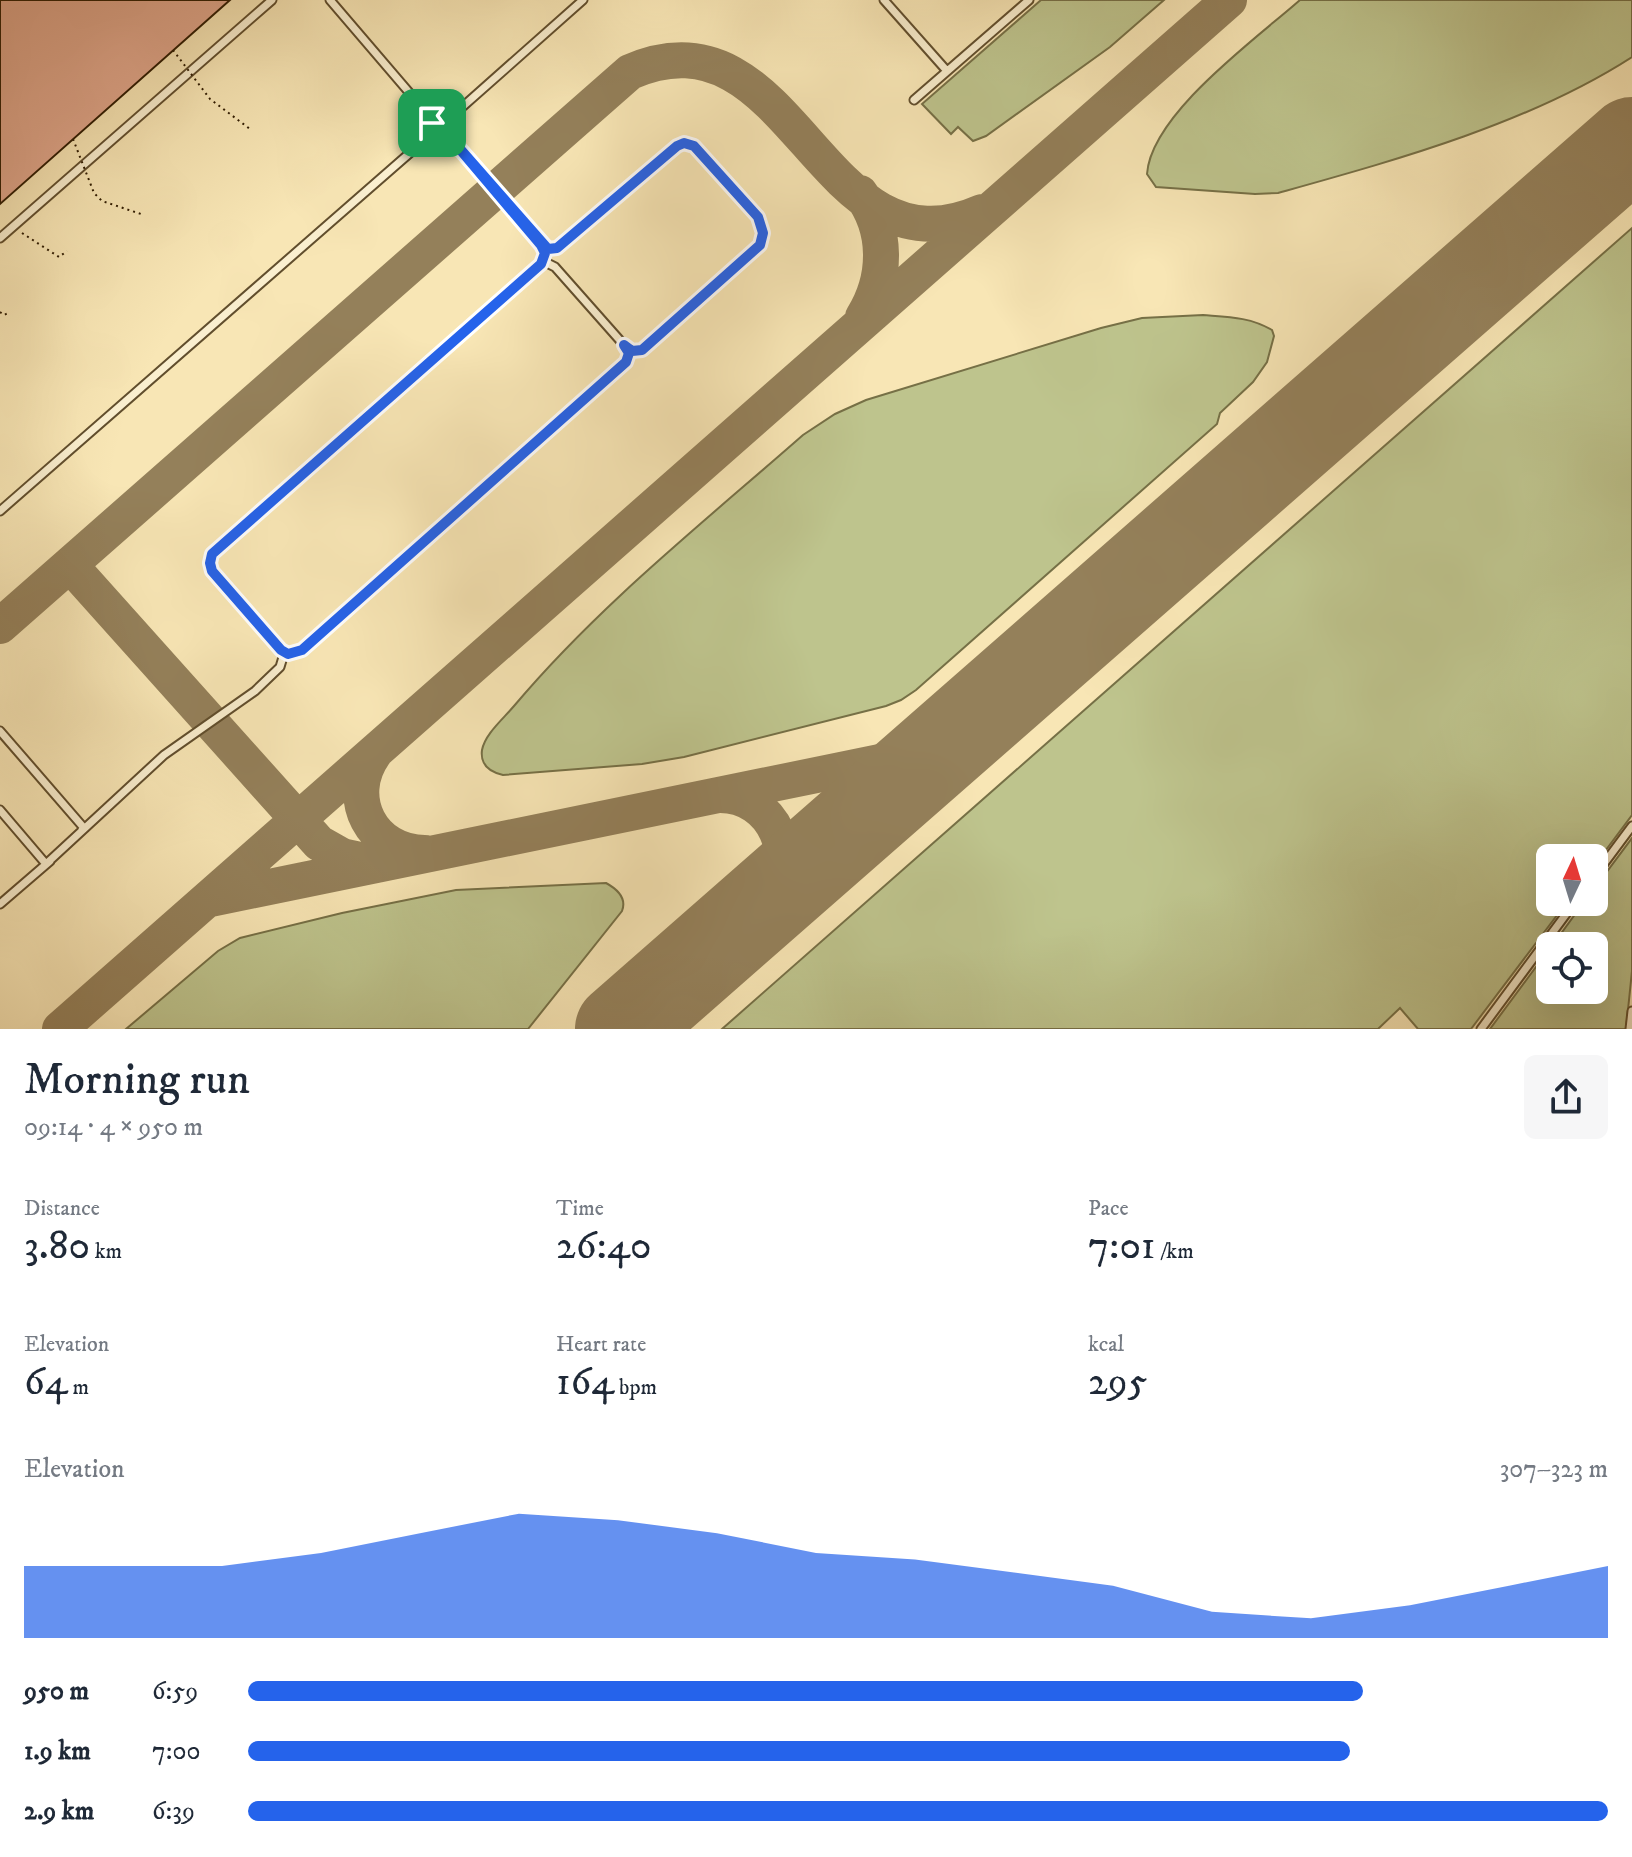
<!DOCTYPE html>
<html lang="en">
<head>
<meta charset="utf-8">
<style>
	:root { --surface:#fff; --page:#f6f6f7; --text:#1f2937; --muted:#747a83; --accent:#2563eb }
	body { margin:0; font-family:"IM FELL DW Pica",serif; background:var(--page); color:var(--text); height:100vh; display:flex; flex-direction:column; font-size:30px; white-space:nowrap }
	* { box-sizing:border-box; margin:0 }
	p { font-size:26px; color:var(--muted) }
	.icon { flex:none; width:44px; height:44px; fill:none; stroke:currentColor; stroke-width:2; stroke-linecap:round; stroke-linejoin:round }
	.map { position:relative; height:1029px; overflow:hidden }
	.panel { display:flex; flex-direction:column; background:var(--surface); flex:1 }
	.panel>* { flex:none }
	.needle { width:52px; rotate:4deg }
	.tools { position:absolute; left:1536px; top:844px; display:grid; gap:16px }
	.tools a { display:grid; place-items:center; width:72px; height:72px; border-radius:12px; background:var(--surface); box-shadow:0 8px 32px #0002; font-size:40px }
	.pin { position:absolute; display:grid; place-items:center; width:68px; height:68px; color:#fff; margin:-34px; border-radius:16px; box-shadow:0 4px 12px #0006 }
	.round { display:grid; place-items:center; flex:none; width:84px; height:84px; border-radius:12px; background:var(--page) }
	.headline { display:flex; align-items:center; justify-content:space-between; height:136px; padding:0 24px }
	h1 { font-size:44px; font-weight:600; line-height:60px }
	.metrics { display:grid; grid-template-columns:repeat(3,1fr); gap:12px; height:136px; padding:8px 24px }
	.metrics div { display:grid; align-content:center }
	.metrics b { font-size:40px; font-weight:600 }
	.metrics small { font-size:22px; font-weight:400 }
	.metrics p { font-size:22px }
	.chart { height:224px; padding:16px 24px }
	.chart p { display:flex; justify-content:space-between }
	.chart svg { width:100%; height:144px; margin-top:8px; fill:var(--accent); opacity:.7 }
	ul { padding:0 24px; list-style:none; font-size:26px }
	li { display:grid; grid-template-columns:128px 96px 1fr; align-items:center; height:60px }
	li i { height:20px; border-radius:10px; background:var(--accent) }
	.map>svg:first-child { display:block }
	.green { fill:#bec48d; stroke:#767046; stroke-width:2 }
	.lines { fill:none; stroke-linecap:round; stroke-linejoin:round }
	.taxiway { stroke:#94805a; stroke-width:36 }
	.runway { stroke:#94805a; stroke-width:92 }
	.building { fill:#dfa58a; stroke:#2f1b00; stroke-width:2 }
	.lane-casing { stroke:#614e2d; stroke-width:11 }
	.path { stroke:#2f1b00; stroke-width:2; stroke-dasharray:2 4; stroke-linecap:butt }
	.lane { stroke:#faefcf; stroke-width:7 }
	.path-bridge { stroke:#2f1b00; stroke-width:2; stroke-dasharray:2 4; stroke-linecap:butt }
	.route-casing { stroke:#fff; stroke-width:16 }
	.route { stroke:#2563eb; stroke-width:10 }
</style>
</head>
<body>
<div class="map">
<svg width="1632" height="1029" viewBox="0 0 1632 1029">
	<rect width="100%" height="100%" fill="#f8e6b5"/>
	<filter id="stains"><feTurbulence type="fractalNoise" baseFrequency=".0025" numOctaves="4"/><feColorMatrix values="0 0 0 0 .2 0 0 0 0 .09 0 0 0 0 .02 0 0 0 .5 -.17"/></filter>
	<radialGradient id="worn" r=".72"><stop offset=".6" stop-color="#630" stop-opacity="0"/><stop offset="1" stop-color="#630" stop-opacity=".3"/></radialGradient>
	<path class="green" d="M 1041,0 L 1164,0 L 1110,47 L 986,136 L 973,141 L 958,127 L 951,134 L 922,104 Z
		M 1300,0 L 1632,0 L 1632,57 C 1528,124 1396,160 1278,193 L 1255,194 L 1156,187 L 1147,174 C 1151,114 1257,38 1300,0 Z
		M 1632,228 L 1632,815 L 1594,866 L 1594,858 L 1550,858 L 1550,902 L 1567,902 L 1471,1029 L 1418,1029 L 1400,1008 L 1378,1029 L 722,1029 Z
		M 1203,315 C 1228,317 1250,317 1272,330 L 1274,336 L 1267,362 L 1253,382 L 1220,413 L 1217,424 L 916,690 L 901,700 L 886,706 L 684,757 L 642,764 L 503,775 C 490,772 480,765 482,750 C 485,734 503,719 514,706 C 599,605 704,522 803,435 L 835,414 L 866,400 L 1101,328 L 1142,318 Z
		M 1632,838 L 1632,971 L 1626,1029 L 1490,1029 L 1550,948 L 1550,990 L 1594,990 L 1594,946 L 1552,946 L 1584,902 L 1594,902 L 1594,889 Z
		M 606,883 C 617,889 627,898 622,911 L 528,1029 L 126,1029 L 218,951 L 240,938 L 342,913 L 456,890 Z"/>
	<g class="lines">
		<path class="taxiway" d="M 860,193 C 888,230 887,278 863,317
			M 70,565 L 319,843 L 342,856 L 370,862
			M 0,626 L 630,72 C 795,0 818,284 982,212
			M 374,754 C 343,798 372,853 425,853
			M 719,795 C 774,794 802,860 768,900
			M 210,899 L 929,752 L 954,737
			M 60,1029 L 1229,0"/>
		<path class="runway" d="M 621,1029 L 1632,143"/>
	</g>
	<path class="building" d="M 0,0 L 230,0 L 0,204 Z"/>
	<g class="lines">
		<g class="lane-casing">
			<path id="lane" d="M 330,0 L 431,118 L 440,122 L 451,117 L 583,0
				M 884,0 L 947,71
				M 914,100 L 1029,0
				M 0,238 L 272,0
				M 544,247 L 549,250 L 557,248 L 677,146 L 684,143 L 694,146 L 758,217 L 762,228 L 760,245 L 642,350 L 632,351 L 626,346
				M 0,511 L 427,138 L 432,129 L 431,118
				M 281,650 L 291,654 L 302,650 L 626,362 L 629,355 L 624,345 L 555,267 L 547,263 L 541,264
				M 0,731 L 84,828 L 82,830
				M 0,810 L 46,864 L 164,755 L 255,691 L 280,667 L 283,657 L 281,650 L 212,571 L 210,561 L 212,554 L 542,262 L 545,253 L 541,245 L 447,134 L 437,132 L 427,138
				M 1594,877 L 1632,826
				M 0,904 L 50,861
				M 1481,1029 L 1575,902
				M 1630,1029 L 1632,1011"/>
		</g>
		<path class="path" d="M 22,233 L 59,257 L 67,251
			M 0,312 L 4,315 L 10,312"/>
		<use href="#lane" class="lane"/>
		<path class="path-bridge" d="M 173,50 L 210,99 L 250,129
			M 73,139 L 94,193 L 102,201 L 144,215"/>
	</g>
	<g class="lines">
		<g class="route-casing">
			<path id="route" d="M 432,123 L 427,138 L 437,132 L 447,134 L 541,245 L 545,253 L 541,264 L 212,554 L 210,563 L 212,571 L 281,650 L 288,654 L 302,650 L 626,362 L 629,353 L 624,345 L 632,351 L 642,350 L 760,245 L 763,233 L 758,217 L 694,146 L 684,143 L 677,146 L 557,248 L 548,249 L 447,134 L 446,124 L 451,117 L 442,122 L 431,118 L 432,123"/>
		</g>
		<use href="#route" class="route"/>
	</g>
	<rect width="100%" height="100%" filter="url(#stains)"/>
	<rect width="100%" height="100%" fill="url(#worn)"/>
</svg>
<div class="tools">
<a><svg class="needle" viewBox="-14 -14 28 28"><path d="M0-13l5 13h-10z" fill="#e53935"/><path d="M0 13l5-13h-10z" fill="#747a83"/></svg></a>
<a><svg class="icon" aria-label="locate" viewBox="0 0 24 24"><circle cx="12" cy="12" r="6"/><path d="M12 2v4M12 18v4M2 12h4M18 12h4"/></svg></a>
</div>
<div class="pin" style="left:432px;top:123px;background:#1e9e55"><svg class="icon" aria-label="arrive" viewBox="0 0 24 24"><path d="M6 21V4h12l-3 4 3 4H6"/></svg></div>
</div>
<section class="panel">
<div class="headline"><div><h1>Morning run</h1><p>09:14 · 4 × 950 m</p></div><a class="round"><svg class="icon" aria-label="share" viewBox="0 0 24 24"><path d="M12 15V3M7 8l5-5 5 5M5 13v7h14v-7"/></svg></a></div>
<div class="metrics">
<div><p>Distance</p><b>3.80<small> km</small></b></div>
<div><p>Time</p><b>26:40</b></div>
<div><p>Pace</p><b>7:01<small> /km</small></b></div>
</div>
<div class="metrics">
<div><p>Elevation</p><b>64<small> m</small></b></div>
<div><p>Heart rate</p><b>164<small> bpm</small></b></div>
<div><p>kcal</p><b>295</b></div>
</div>
<div class="chart"><p><span>Elevation</span>307–323 m</p>
<svg viewBox="0 0 160 44" preserveAspectRatio="none"><path d="M0 44V22L10 22L20 22L30 18L40 12L50 6L60 8L70 12L80 18L90 20L100 24L110 28L120 36L130 38L140 34L150 28L160 22V44z"/></svg>
</div>
<ul>
<li><b>950 m</b>6:59<i style="width:82%"></i></li>
<li><b>1.9 km</b>7:00<i style="width:81%"></i></li>
<li><b>2.9 km</b>6:39<i style="width:100%"></i></li>
</ul>
</section>
</body>
</html>
